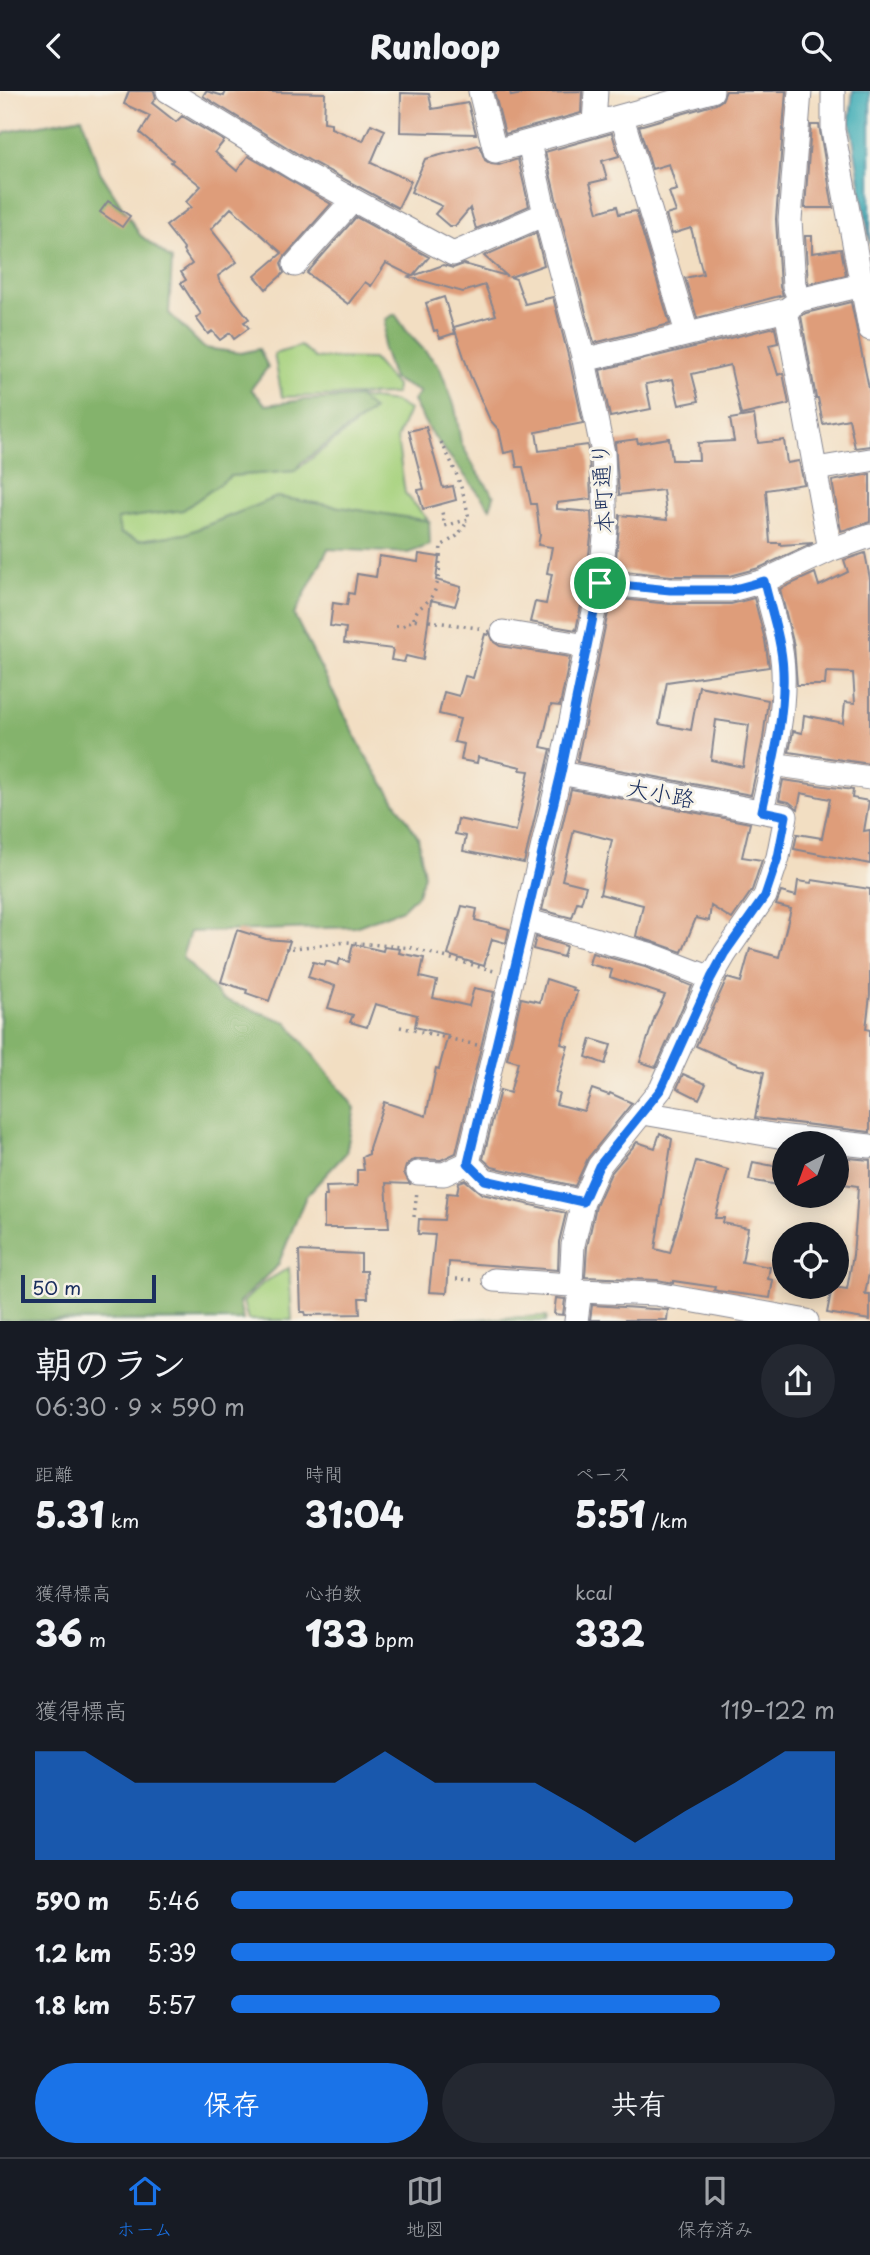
<!DOCTYPE html>
<html lang="ja">
<head>
<meta charset="utf-8">
<style>
	:root { --surface:#171b24; --page:#242831; --text:#f1f3f6; --muted:#9ea1a6; --line:#363941; --accent:#1a73e8 }
	body { margin:0; font-family:"Playpen Sans","Klee One",sans-serif; background:var(--page); color:var(--text); height:100vh; display:flex; flex-direction:column; font-size:26px; white-space:nowrap }
	* { box-sizing:border-box; margin:0 }
	p { font-size:23px; color:var(--muted) }
	.icon { flex:none; width:38px; height:38px; fill:none; stroke:currentColor; stroke-width:2; stroke-linecap:round; stroke-linejoin:round }
	.map { position:relative; height:1230px; overflow:hidden }
	.sheet { display:flex; flex-direction:column; background:var(--surface); flex:1 }
	.sheet>* { flex:none }
	.needle { width:46px; rotate:221deg }
	.fabs { position:absolute; left:772px; top:1040px; display:grid; gap:14px }
	.fabs a { display:grid; place-items:center; width:77px; height:77px; border-radius:50%; background:var(--surface); box-shadow:0 4px 18px #0003; font-size:35px }
	.scale { position:absolute; left:21px; bottom:18px; width:135px; box-sizing:border-box; padding-left:7px; border:4px solid #1b2f5e; border-top:0; font-size:19px; line-height:24px; white-space:nowrap; color:#1b2f5e; -webkit-text-stroke:5px #f7f3e8; paint-order:stroke }
	.pin { position:absolute; display:grid; place-items:center; width:60px; height:60px; color:#fff; margin:-30px; border:4px solid #fff; border-radius:50%; box-shadow:0 2px 7px #0007 }
	.round { display:grid; place-items:center; flex:none; width:74px; height:74px; border-radius:37px; background:var(--page) }
	.head { display:flex; align-items:center; justify-content:space-between; height:119px; padding:0 35px }
	h1 { font-size:38px; font-weight:800; line-height:52px }
	.stats { display:grid; grid-template-columns:repeat(3,1fr); gap:10px; height:119px; padding:7px 35px }
	.stats div { display:grid; align-content:center }
	.stats b { font-size:35px; font-weight:800 }
	.stats small { font-size:19px; font-weight:400 }
	.stats p { font-size:19px }
	.chart { height:196px; padding:14px 35px }
	.chart p { display:flex; justify-content:space-between }
	.chart svg { width:100%; height:126px; margin-top:7px; fill:var(--accent); opacity:.7 }
	.action { display:flex; gap:14px; margin-top:auto; padding:14px 35px }
	.action a { flex:1; height:80px; border-radius:42px; background:var(--accent); color:#fff; font-size:28px; font-weight:800; line-height:80px; text-align:center }
	.action a+a { background:var(--page); color:var(--text) }
	ul { padding:0 35px; list-style:none; font-size:23px }
	li { display:grid; grid-template-columns:112px 84px 1fr; align-items:center; height:52px }
	li i { height:18px; border-radius:9px; background:var(--accent) }
	header { display:flex; justify-content:space-between; align-items:center; height:91px; padding:0 35px; background:var(--surface); font-size:32px; font-weight:800 }
	.tabs { display:flex; justify-content:space-around; align-items:center; height:98px; border-top:2px solid var(--line); background:var(--surface); font-size:19px; color:var(--muted) }
	.tabs a { display:grid; justify-items:center; gap:4px }
	.tabs .on { color:var(--accent) }
	.map>svg:first-child { display:block }
	.green { fill:#a6d17d; stroke:#60806e; stroke-width:2 }
	.forest { fill:#84b36c; stroke:#507165; stroke-width:2 }
	.water { fill:#3aabb5; stroke:#2a6d8a; stroke-width:2 }
	.building { fill:#de9d7a; fill-rule:evenodd }
	.lines { fill:none; stroke-linecap:round; stroke-linejoin:round }
	.minor-casing { stroke:#868690; stroke-width:25 }
	.path { stroke:#868690; stroke-width:3.5; stroke-dasharray:2 5; stroke-linecap:butt }
	.minor { stroke:#fff; stroke-width:23 }
	.route-casing { stroke:#fff; stroke-width:14 }
	.route { stroke:#1a73e8; stroke-width:9 }
	.labels { text-anchor:middle; dominant-baseline:central; stroke-width:6; stroke-linejoin:round; paint-order:stroke }
	.street-label { font-size:23px; fill:#1b2f5e; stroke:#f7f3e8 }
</style>
</head>
<body>
<header><svg class="icon" aria-label="back" viewBox="0 0 24 24"><path d="M15 5l-7 7 7 7"/></svg>Runloop<svg class="icon" aria-label="search" viewBox="0 0 24 24"><circle cx="10" cy="10" r="6"/><path d="M15 15l6 6"/></svg></header>
<div class="map">
<svg width="870" height="1230" viewBox="0 0 870 1230">
	<rect width="100%" height="100%" fill="#f7f3e8"/>
	<filter id="ink" filterUnits="userSpaceOnUse"><feTurbulence type="fractalNoise" baseFrequency=".0143" numOctaves="2"/><feDisplacementMap in="SourceGraphic" scale="14" xChannelSelector="R" yChannelSelector="G"/><feConvolveMatrix kernelMatrix="1 2 1 2 8 2 1 2 1" color-interpolation-filters="sRGB"/></filter>
	<filter id="wash" filterUnits="userSpaceOnUse"><feTurbulence type="fractalNoise" baseFrequency=".00686" numOctaves="4" result="noise"/><feDisplacementMap in="SourceGraphic" scale="28" xChannelSelector="R" yChannelSelector="G"/><feGaussianBlur stdDeviation="1.57" result="paint"/><feColorMatrix in="noise" values="0 0 0 0 0 0 0 0 0 0 0 0 0 0 0 0 0 1.4 0 .05"/><feComposite in="paint" operator="in"/></filter>
	<g filter="url(#wash)">
		<rect width="100%" height="100%" fill="#f2dec2"/>
		<path class="green" d="M 301,255 L 315,267 L 373,268 L 396,295 L 395,303 L 282,306 L 274,263 Z
			M 357,306 L 395,311 L 409,319 L 397,347 L 405,402 L 429,430 L 277,406 L 185,443 L 139,449 L 121,443 L 116,428 L 183,419 L 231,385 L 295,380 L 373,320 Z
			M 289,1177 L 292,1229 L 248,1229 L 243,1211 L 263,1192 Z
			M 547,1225 L 546,1230 L 452,1229 Z"/>
		<path class="forest" d="M 82,26 L 99,79 L 140,144 L 172,169 L 169,222 L 204,257 L 241,262 L 259,258 L 268,276 L 251,298 L 266,314 L 304,309 L 359,306 L 373,319 L 301,372 L 295,380 L 231,385 L 183,419 L 117,428 L 121,443 L 139,449 L 185,443 L 277,406 L 429,430 L 430,454 L 408,462 L 328,458 L 294,524 L 364,662 L 418,746 L 424,784 L 418,803 L 403,818 L 355,836 L 190,841 L 182,866 L 222,908 L 287,931 L 355,1017 L 346,1062 L 306,1105 L 278,1174 L 239,1211 L 243,1229 L 0,1230 L 0,47 L 6,41 Z
			M 395,223 L 408,242 L 439,275 L 455,316 L 461,352 L 476,379 L 494,405 L 490,417 L 429,339 L 413,310 L 420,301 L 393,288 L 383,258 L 386,228 Z"/>
		<path class="water" d="M 853,0 L 870,0 L 870,153 L 850,28 Z"/>
		<g id="blocks">
			<path class="building" d="M 129,0 L 154,0 L 156,7 L 152,12 L 176,31 L 182,25 L 224,50 L 215,61 L 237,80 L 248,65 L 331,113 L 285,165 L 281,172 L 284,182 L 266,198 L 255,185 L 282,162 L 231,117 L 211,138 L 237,171 L 218,185 L 219,189 L 249,228 L 244,231 L 249,237 L 234,248 L 230,242 L 220,249 L 212,240 L 208,243 L 196,227 L 201,223 L 181,192 L 186,189 L 181,181 L 192,173 L 183,160 L 184,158 L 166,135 L 191,116 L 186,111 L 201,95 L 171,71 L 173,69 L 140,42 L 150,25 L 124,13 Z
				M 206,0 L 224,5 L 226,0 L 325,2 L 324,31 L 331,32 L 331,37 L 363,50 L 371,33 L 385,39 L 371,72 L 411,90 L 398,117 L 303,66 L 203,5 Z
				M 494,0 L 510,0 L 511,5 L 533,1 L 582,0 L 581,22 L 505,43 Z
				M 726,0 L 786,0 L 776,128 L 780,196 L 783,204 L 697,227 L 685,187 L 703,183 L 691,137 L 672,143 L 666,124 L 676,121 L 669,101 L 677,99 L 669,73 L 652,78 L 639,35 L 716,13 L 722,9 Z
				M 401,2 L 429,3 L 432,18 L 468,12 L 476,43 L 400,41 Z
				M 811,34 L 819,34 L 833,117 L 805,117 Z
				M 612,42 L 619,65 L 602,70 L 607,88 L 590,92 L 598,121 L 617,115 L 619,123 L 636,120 L 670,233 L 594,252 L 559,120 L 545,61 Z
				M 479,54 L 485,69 L 491,73 L 499,74 L 518,68 L 529,115 L 476,138 L 470,117 L 455,135 L 449,135 L 435,123 L 442,115 L 411,101 L 425,68 Z
				M 108,110 L 130,125 L 122,136 L 100,121 Z
				M 356,126 L 429,166 L 413,185 L 443,174 L 453,177 L 464,173 L 507,185 L 484,165 L 536,142 L 544,174 L 510,186 L 516,188 L 525,213 L 553,206 L 570,272 L 583,332 L 536,341 L 539,360 L 587,354 L 589,364 L 591,408 L 557,412 L 557,418 L 591,421 L 592,437 L 586,490 L 576,539 L 530,531 L 535,511 L 546,513 L 552,483 L 547,482 L 552,456 L 538,454 L 540,444 L 536,413 L 531,413 L 523,376 L 517,376 L 514,360 L 504,362 L 499,339 L 490,329 L 470,284 L 454,236 L 496,224 L 485,194 L 463,201 L 409,186 L 412,185 L 386,172 L 371,195 L 365,191 L 348,213 L 307,182 Z
				M 805,145 L 812,145 L 812,162 L 841,158 L 846,184 L 808,193 Z
				M 444,206 L 455,242 L 440,247 L 437,239 L 434,240 L 426,212 Z
				M 851,211 L 870,302 L 870,355 L 855,357 L 849,328 L 823,333 L 818,307 L 816,307 L 801,225 L 806,222 Z
				M 775,236 L 778,252 L 769,254 L 778,284 L 783,282 L 789,313 L 741,324 L 730,274 L 692,283 L 699,310 L 679,314 L 673,288 L 646,293 L 651,318 L 610,326 L 600,279 Z
				M 754,324 L 758,352 L 784,349 L 787,372 L 799,370 L 804,393 L 766,399 L 770,452 L 780,452 L 780,454 L 813,452 L 759,477 L 729,485 L 671,485 L 615,479 L 620,424 L 667,429 L 663,399 L 619,404 L 615,351 L 637,348 L 638,352 L 669,347 L 672,369 L 699,369 L 698,352 L 734,350 L 730,328 Z
				M 426,336 L 443,397 L 453,395 L 456,409 L 423,418 L 418,399 L 424,398 L 409,340 Z
				M 870,383 L 870,431 L 841,440 L 832,390 Z
				M 865,462 L 870,488 L 870,673 L 789,661 L 793,640 L 802,642 L 804,624 L 843,632 L 845,611 L 855,612 L 853,582 L 826,581 L 825,594 L 797,594 L 794,555 L 780,498 L 815,482 L 819,495 L 848,481 L 844,469 Z
				M 419,463 L 439,466 L 436,489 L 461,496 L 455,515 L 431,509 L 423,569 L 406,565 L 404,571 L 391,569 L 393,558 L 344,552 L 346,537 L 330,535 L 333,512 L 347,514 L 349,502 L 354,503 L 357,483 L 376,486 L 379,465 L 418,471 Z
				M 611,507 L 670,513 L 731,513 L 754,507 L 765,549 L 769,576 L 667,591 L 659,633 L 691,639 L 699,595 L 768,609 L 763,648 L 751,704 L 577,671 ZM 716,629 L 749,634 L 743,676 L 711,669 Z
				M 489,540 L 494,551 L 500,555 L 570,566 L 560,615 L 551,614 L 541,656 L 551,658 L 524,772 L 463,760 L 466,745 L 455,743 L 458,728 L 516,740 L 529,680 L 520,679 L 521,676 L 478,666 L 477,672 L 461,669 L 464,653 L 454,651 L 460,628 L 439,623 L 444,601 L 459,605 L 465,585 L 473,587 L 485,543 L 488,544 Z
				M 783,689 L 853,699 L 852,707 L 869,710 L 864,740 L 870,739 L 870,773 L 794,758 L 797,743 L 822,747 L 830,708 L 801,702 L 798,718 L 789,711 L 779,709 Z
				M 571,698 L 750,732 L 742,766 L 762,769 L 752,799 L 732,828 L 711,815 L 709,830 L 696,827 L 682,861 L 636,845 L 643,814 L 600,803 L 612,749 L 574,739 L 562,789 L 586,795 L 581,812 L 577,811 L 572,827 L 542,819 Z
				M 812,789 L 870,798 L 870,904 L 866,938 L 870,939 L 870,1041 L 755,1027 L 764,981 L 739,974 L 696,955 L 727,887 L 741,891 L 750,858 L 779,866 L 791,818 L 776,814 L 781,801 L 796,805 L 798,790 L 811,792 Z
				M 462,815 L 477,818 L 475,829 L 509,838 L 506,852 L 492,848 L 484,875 L 448,864 Z
				M 237,839 L 266,848 L 290,850 L 269,910 L 246,902 L 247,899 L 221,891 Z
				M 536,846 L 566,855 L 563,866 L 533,858 Z
				M 353,853 L 383,860 L 384,856 L 400,858 L 399,862 L 424,867 L 420,886 L 437,890 L 433,907 L 469,915 L 474,897 L 494,901 L 456,1062 L 441,1069 L 419,1068 L 411,1070 L 406,1075 L 404,1082 L 410,1093 L 386,1092 L 389,1137 L 324,1137 L 324,1105 L 327,1105 L 326,1096 L 357,1095 L 357,1079 L 364,1079 L 362,1066 L 369,1063 L 369,1057 L 384,1011 L 426,1025 L 436,977 L 439,978 L 448,944 L 415,936 L 417,924 L 375,913 L 367,936 L 350,931 L 353,924 L 328,917 L 335,895 L 308,886 L 313,871 L 325,874 L 326,870 L 338,874 L 340,868 L 349,871 Z
				M 592,862 L 645,876 L 692,895 L 656,976 L 640,971 L 655,925 L 665,904 L 610,886 L 612,879 L 589,873 Z
				M 546,888 L 574,897 L 573,899 L 577,901 L 561,953 L 568,955 L 555,1001 L 559,1002 L 556,1013 L 584,1020 L 592,998 L 609,1004 L 610,1002 L 632,1012 L 588,1067 L 575,1095 L 492,1076 L 483,1068 L 500,999 L 510,1002 L 518,971 L 507,968 L 521,907 L 540,911 Z
				M 591,948 L 611,954 L 605,973 L 586,966 Z
				M 683,983 L 706,993 L 699,1008 L 677,997 Z
				M 660,1042 L 672,1048 L 655,1158 L 670,1162 L 696,1070 L 728,1079 L 715,1127 L 724,1127 L 723,1132 L 748,1137 L 742,1171 L 770,1176 L 768,1188 L 773,1189 L 770,1207 L 718,1200 L 714,1199 L 715,1196 L 673,1190 L 673,1192 L 657,1189 L 585,1186 L 587,1156 L 596,1115 L 611,1082 L 637,1051 L 655,1057 Z
				M 838,1066 L 870,1069 L 870,1177 L 865,1203 L 870,1203 L 870,1229 L 827,1222 L 832,1196 L 847,1198 L 853,1164 L 856,1128 L 858,1095 L 836,1092 Z
				M 753,1071 L 784,1077 L 784,1095 L 749,1089 Z
				M 465,1089 L 482,1103 L 566,1122 L 559,1151 L 558,1179 L 449,1171 L 447,1202 L 429,1201 L 435,1144 L 418,1143 L 419,1128 L 444,1129 L 447,1102 L 457,1103 L 459,1091 Z
				M 299,1160 L 361,1163 L 361,1180 L 367,1180 L 368,1207 L 359,1207 L 360,1223 L 306,1224 L 305,1221 L 301,1221 Z
				M 556,1207 L 565,1208 L 563,1224 L 554,1223 Z
				M 592,1214 L 668,1219 L 667,1229 L 590,1229 Z"/>
		</g>
	</g>
	<g filter="url(#ink)">
		<use href="#blocks" fill-opacity="0" stroke="#868690" stroke-width="2"/>
		<g class="lines">
			<g class="minor-casing">
				<path id="minor" d="M 168,0 L 296,78 L 453,163 L 545,123
					M 480,0 L 495,60 L 712,0
					M 833,0 L 833,39 L 870,238
					M 622,26 L 687,242
					M 594,33 L 596,0
					M 295,174 L 353,109
					M 800,209 L 794,195 L 790,129 L 800,0
					M 786,219 L 830,459
					M 584,269 L 786,219 L 800,209 L 870,192
					M 816,378 L 870,369
					M 600,492 L 670,499 L 731,499 L 764,490 L 830,459 L 870,445
					M 503,541 L 587,555
					M 772,673 L 870,687
					M 560,682 L 786,725 L 778,766 L 765,805 L 725,863 L 711,887 L 661,998 L 599,1075 L 583,1111 L 573,1154 L 571,1194 L 580,1200 L 576,1230
					M 762,720 C 772,675 785,627 783,580 C 782,550 771,520 764,490
					M 525,829 L 649,863 L 711,887
					M 643,1022 L 778,1045 L 870,1055
					M 468,1072 L 560,682 L 600,492 L 606,437 L 603,362 L 584,269 L 545,123 L 529,52
					M 468,1072 L 485,1089 L 583,1111
					M 418,1082 L 444,1083 L 468,1072
					M 494,1189 L 571,1194
					M 580,1200 L 656,1203 L 807,1230"/>
			</g>
			<path class="path" d="M 441,351 C 455,376 464,400 469,428 L 445,435 L 442,421
				M 414,528 C 415,517 425,515 431,506 C 441,494 439,470 441,455 L 457,445 L 468,430
				M 429,530 L 484,538
				M 396,535 L 403,535 L 414,528 L 418,529
				M 285,858 L 347,851 L 412,857 L 494,880
				M 400,936 L 477,954
				M 414,1126 L 417,1100
				M 456,1188 L 475,1189"/>
			<use href="#minor" class="minor"/>
		</g>
	</g>
	<g class="lines" filter="url(#ink)">
		<g class="route-casing">
			<path id="route" d="M 764,490 C 771,520 782,550 783,580 C 785,627 772,675 762,720 L 786,725 L 778,766 L 765,805 L 724,863 L 711,887 L 661,998 L 599,1075 L 583,1111 L 485,1089 L 468,1072 L 561,682 L 600,492 L 670,499 L 731,499 Z"/>
		</g>
		<use href="#route" class="route"/>
	</g>
	<g class="labels">
		<g class="street-label">
			<text transform="translate(601 397) rotate(-93)">本町通り</text>
			<text transform="translate(661 701) rotate(11)">大小路</text>
		</g>
	</g>
</svg>
<div class="fabs">
<a><svg class="needle" viewBox="-14 -14 28 28"><path d="M0-13l5 13h-10z" fill="#e53935"/><path d="M0 13l5-13h-10z" fill="#9ea1a6"/></svg></a>
<a><svg class="icon" aria-label="locate" viewBox="0 0 24 24"><circle cx="12" cy="12" r="6"/><path d="M12 2v4M12 18v4M2 12h4M18 12h4"/></svg></a>
</div>
<div class="scale">50 m</div>
<div class="pin" style="left:600px;top:492px;background:#1e9e55"><svg class="icon" aria-label="arrive" viewBox="0 0 24 24"><path d="M6 21V4h12l-3 4 3 4H6"/></svg></div>
</div>
<section class="sheet">
<div class="head"><div><h1>朝のラン</h1><p>06:30 · 9 × 590 m</p></div><a class="round"><svg class="icon" aria-label="share" viewBox="0 0 24 24"><path d="M12 15V3M7 8l5-5 5 5M5 13v7h14v-7"/></svg></a></div>
<div class="stats">
<div><p>距離</p><b>5.31<small> km</small></b></div>
<div><p>時間</p><b>31:04</b></div>
<div><p>ペース</p><b>5:51<small> /km</small></b></div>
</div>
<div class="stats">
<div><p>獲得標高</p><b>36<small> m</small></b></div>
<div><p>心拍数</p><b>133<small> bpm</small></b></div>
<div><p>kcal</p><b>332</b></div>
</div>
<div class="chart"><p><span>獲得標高</span>119–122 m</p>
<svg viewBox="0 0 160 44" preserveAspectRatio="none"><path d="M0 44V6L10 6L20 17L30 17L40 17L50 17L60 17L70 6L80 17L90 17L100 17L110 27L120 38L130 27L140 17L150 6L160 6V44z"/></svg>
</div>
<ul>
<li><b>590 m</b>5:46<i style="width:93%"></i></li>
<li><b>1.2 km</b>5:39<i style="width:100%"></i></li>
<li><b>1.8 km</b>5:57<i style="width:81%"></i></li>
</ul>
<div class="action"><a>保存</a><a>共有</a></div>
</section>
<nav class="tabs">
<a class="on"><svg class="icon" aria-label="home" viewBox="0 0 24 24"><path d="M3 11l9-7 9 7M6 9v11h12V9"/></svg>ホーム</a>
<a><svg class="icon" aria-label="map" viewBox="0 0 24 24"><path d="M3 6l6-2 6 2 6-2v14l-6 2-6-2-6 2zM9 4v14M15 6v14"/></svg>地図</a>
<a><svg class="icon" aria-label="saved" viewBox="0 0 24 24"><path d="M7 4h10v16l-5-4-5 4z"/></svg>保存済み</a>
</nav>
</body>
</html>
